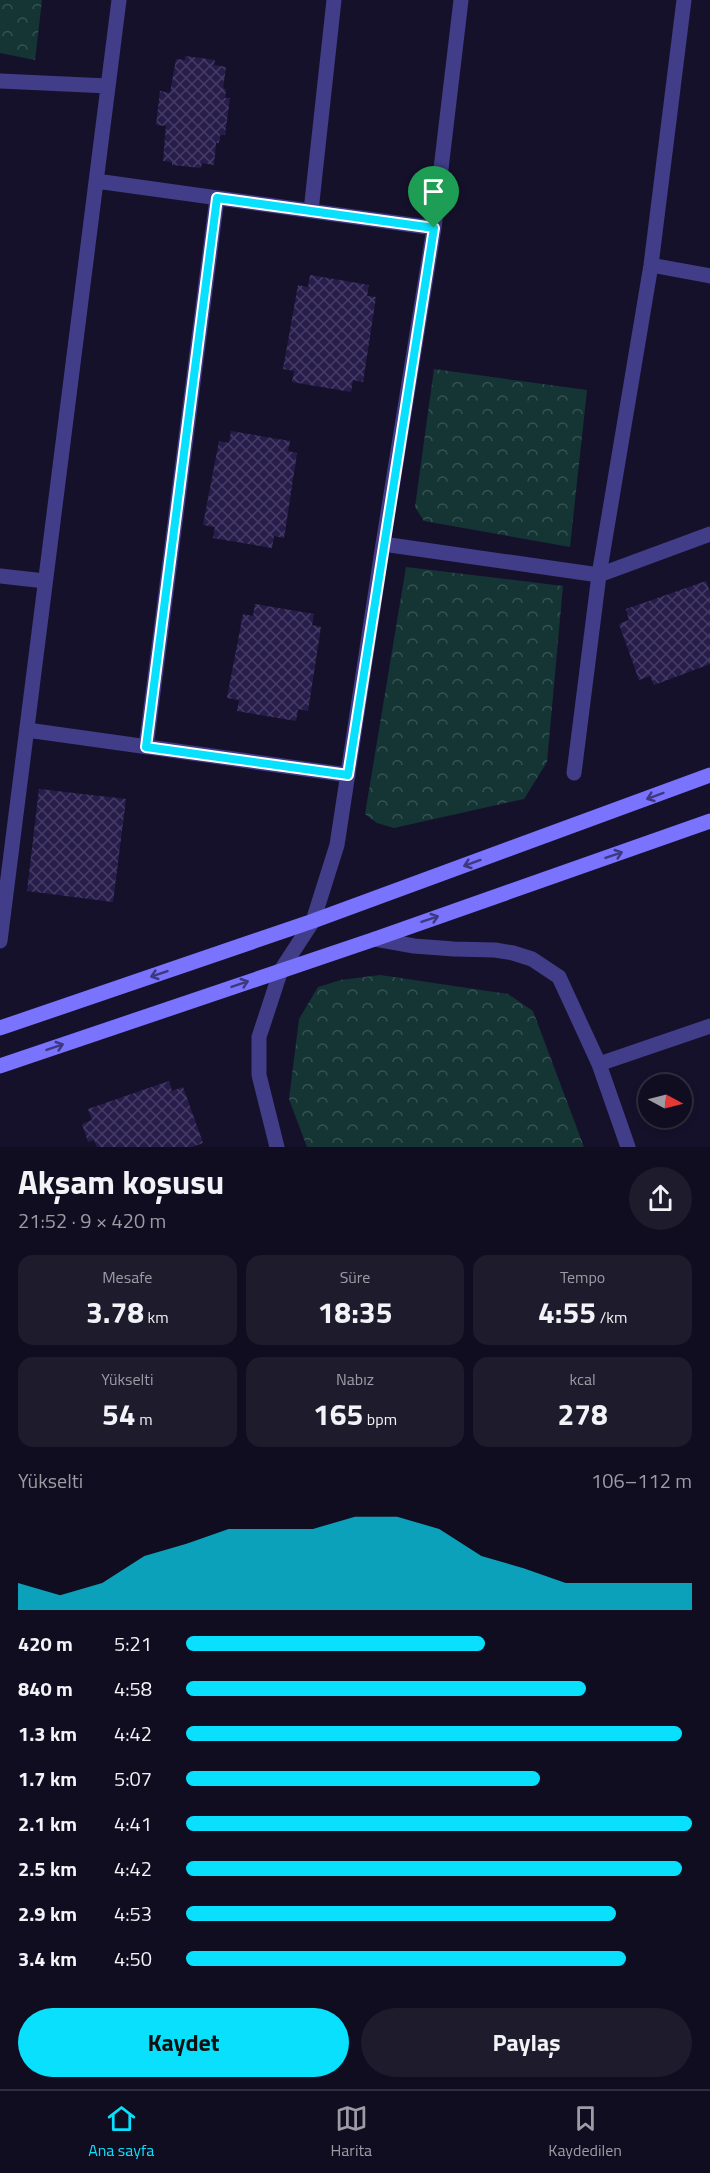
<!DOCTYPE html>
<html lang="tr">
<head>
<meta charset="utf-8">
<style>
	:root { --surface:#100d20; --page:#1e1b2d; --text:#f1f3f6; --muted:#9c9ca5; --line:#302d3e; --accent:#09e0fd }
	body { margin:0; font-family:"Titillium Web",sans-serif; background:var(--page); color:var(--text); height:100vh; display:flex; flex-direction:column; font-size:22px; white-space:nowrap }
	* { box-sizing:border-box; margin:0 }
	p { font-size:20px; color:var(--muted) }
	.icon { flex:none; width:33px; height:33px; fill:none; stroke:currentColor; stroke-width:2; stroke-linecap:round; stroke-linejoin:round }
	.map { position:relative; height:1147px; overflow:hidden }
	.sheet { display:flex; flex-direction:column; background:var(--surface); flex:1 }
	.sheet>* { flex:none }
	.needle { width:39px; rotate:97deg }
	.buttons { position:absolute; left:638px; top:1074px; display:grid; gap:12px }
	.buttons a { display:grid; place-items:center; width:54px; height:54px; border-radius:50%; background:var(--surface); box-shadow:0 3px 9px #0003,0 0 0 2px var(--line); font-size:30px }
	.pin { position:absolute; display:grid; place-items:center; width:51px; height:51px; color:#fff; margin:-62px -26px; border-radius:50% 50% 50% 0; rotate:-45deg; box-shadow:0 0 6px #0007 }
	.pin .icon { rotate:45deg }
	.round { display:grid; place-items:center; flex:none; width:63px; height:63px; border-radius:32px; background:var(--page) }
	.head { display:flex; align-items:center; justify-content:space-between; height:102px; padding:0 18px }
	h1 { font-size:33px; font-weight:700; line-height:45px }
	.figures { display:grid; grid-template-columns:repeat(3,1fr); gap:9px; height:102px; padding:6px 18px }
	.figures div { display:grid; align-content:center; border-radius:15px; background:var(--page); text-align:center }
	.figures b { font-size:30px; font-weight:700 }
	.figures small { font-size:16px; font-weight:400 }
	.figures p { font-size:16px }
	.chart { height:168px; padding:12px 18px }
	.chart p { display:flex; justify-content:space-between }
	.chart svg { width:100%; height:108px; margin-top:6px; fill:var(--accent); opacity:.7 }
	.action { display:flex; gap:12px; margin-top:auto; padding:12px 18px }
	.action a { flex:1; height:69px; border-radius:36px; background:var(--accent); color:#111; font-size:24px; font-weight:700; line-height:69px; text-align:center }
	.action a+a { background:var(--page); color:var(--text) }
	ul { padding:0 18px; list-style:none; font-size:20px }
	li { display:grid; grid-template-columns:96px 72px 1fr; align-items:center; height:45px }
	li i { height:15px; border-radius:8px; background:var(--accent) }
	.tabs { display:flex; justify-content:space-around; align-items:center; height:84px; border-top:2px solid var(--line); background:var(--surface); font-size:16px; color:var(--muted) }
	.tabs a { display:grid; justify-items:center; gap:3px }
	.tabs .selected { color:var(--accent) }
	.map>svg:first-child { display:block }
	.park { fill:url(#park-crowns) }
	.building { fill:url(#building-cross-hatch) }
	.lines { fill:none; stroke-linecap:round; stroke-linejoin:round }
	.street { stroke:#413d89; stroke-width:15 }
	.secondary { stroke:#7973fe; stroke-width:15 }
	.oneway { stroke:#3e387f }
	.route-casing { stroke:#fff; stroke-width:12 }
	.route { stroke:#09e0fd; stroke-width:8 }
</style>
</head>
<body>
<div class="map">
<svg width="710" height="1147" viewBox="0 0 710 1147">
	<defs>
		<pattern id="park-crowns" width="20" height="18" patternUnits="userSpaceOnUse" patternTransform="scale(1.5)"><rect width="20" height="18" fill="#143534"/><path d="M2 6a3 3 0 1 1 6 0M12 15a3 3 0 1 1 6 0" fill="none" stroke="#365252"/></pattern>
		<pattern id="building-cross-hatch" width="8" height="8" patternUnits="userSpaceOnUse" patternTransform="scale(1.5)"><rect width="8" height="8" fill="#271d4b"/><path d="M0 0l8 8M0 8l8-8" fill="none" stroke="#463d66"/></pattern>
	</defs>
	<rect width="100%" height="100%" fill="#16112b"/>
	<path class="park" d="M 0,0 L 42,0 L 35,60 L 0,53 Z
		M 434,369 L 587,390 L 570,547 L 424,521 L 415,507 Z
		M 406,567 L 563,586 L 547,762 L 524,799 L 394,828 L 377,823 L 365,814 Z
		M 380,975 L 508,994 L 533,1011 L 584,1147 L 307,1147 L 289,1099 L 299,1019 L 318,987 L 341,980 Z"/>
	<path class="building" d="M 185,56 L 215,60 L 214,65 L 226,67 L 223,89 L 226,89 L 225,98 L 230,98 L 225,135 L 220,135 L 219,143 L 216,143 L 214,165 L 202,163 L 201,168 L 172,165 L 172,162 L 163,161 L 166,126 L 156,125 L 160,91 L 170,93 L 176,59 L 185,60 Z
		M 310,275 L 369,285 L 367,296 L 376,297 L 363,382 L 353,380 L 351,392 L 292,382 L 294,371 L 283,369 L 298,285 L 308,287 Z
		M 231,431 L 290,441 L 288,451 L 297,453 L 284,538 L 274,536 L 272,548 L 213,538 L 215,527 L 203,525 L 219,441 L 229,443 Z
		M 706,581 L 710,592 L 710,664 L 654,685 L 650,676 L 639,680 L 619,624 L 629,620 L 626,609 Z
		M 255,604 L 314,614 L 312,625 L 321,627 L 308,711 L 298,709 L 296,721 L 237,711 L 239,700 L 227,698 L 243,614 L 253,616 Z
		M 39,789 L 126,799 L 113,902 L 27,891 Z
		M 169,1081 L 172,1091 L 183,1087 L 203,1143 L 192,1147 L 97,1147 L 94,1140 L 88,1142 L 82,1124 L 92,1120 L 88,1109 Z"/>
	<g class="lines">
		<path class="street" d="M 0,81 L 108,86
			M 96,181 L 434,228
			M 311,211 L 334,0
			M 651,265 L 710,276
			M 383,544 L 599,575 L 710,534
			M 0,576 L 45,581
			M 27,730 L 348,775
			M 146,747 L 217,198
			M 574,773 L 599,575 L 651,265 L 684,0
			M 375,939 L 414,946 L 454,949 L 495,950 L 513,953 L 532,959 L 559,977 L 599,1064 L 628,1147
			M 0,941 L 119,0
			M 599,1064 L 710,1026
			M 277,1147 L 259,1075 L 259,1037 L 281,970 L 313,921 L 337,845 L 383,544 L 434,228 L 461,0"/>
		<path class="secondary" d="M 0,1028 L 313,921 L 710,775
			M 0,1066 L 375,939 L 710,821"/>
	</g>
	<defs><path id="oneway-shaft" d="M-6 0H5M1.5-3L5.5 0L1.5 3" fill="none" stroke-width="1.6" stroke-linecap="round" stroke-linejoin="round" transform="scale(1.5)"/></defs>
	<g class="oneway">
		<use href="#oneway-shaft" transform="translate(655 796) rotate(160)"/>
		<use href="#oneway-shaft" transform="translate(614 855) rotate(-19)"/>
		<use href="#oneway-shaft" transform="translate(472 863) rotate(160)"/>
		<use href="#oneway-shaft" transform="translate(430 919) rotate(-19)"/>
		<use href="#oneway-shaft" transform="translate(159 974) rotate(161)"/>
		<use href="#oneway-shaft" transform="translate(240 984) rotate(-19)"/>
		<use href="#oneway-shaft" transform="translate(55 1047) rotate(-19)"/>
	</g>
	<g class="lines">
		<g class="route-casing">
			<path id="route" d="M 217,198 L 434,228 L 348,775 L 146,747 Z"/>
		</g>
		<use href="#route" class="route"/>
	</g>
</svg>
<div class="buttons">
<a><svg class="needle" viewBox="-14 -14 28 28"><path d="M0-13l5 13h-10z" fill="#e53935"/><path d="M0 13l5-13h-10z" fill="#9c9ca5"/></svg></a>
</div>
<div class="pin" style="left:434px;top:228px;background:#1e9e55"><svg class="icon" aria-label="arrive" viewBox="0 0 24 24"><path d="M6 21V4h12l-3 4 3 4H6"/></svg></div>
</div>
<section class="sheet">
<div class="head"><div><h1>Akşam koşusu</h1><p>21:52 · 9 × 420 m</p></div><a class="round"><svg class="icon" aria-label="share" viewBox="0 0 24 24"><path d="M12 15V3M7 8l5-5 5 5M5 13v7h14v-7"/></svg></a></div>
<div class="figures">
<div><p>Mesafe</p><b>3.78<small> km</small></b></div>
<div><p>Süre</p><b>18:35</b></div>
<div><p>Tempo</p><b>4:55<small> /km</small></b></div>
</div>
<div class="figures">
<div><p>Yükselti</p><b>54<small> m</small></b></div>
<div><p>Nabız</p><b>165<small> bpm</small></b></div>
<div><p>kcal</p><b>278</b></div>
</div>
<div class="chart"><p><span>Yükselti</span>106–112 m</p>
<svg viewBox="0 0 160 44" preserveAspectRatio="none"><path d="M0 44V33L10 38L20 33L30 22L40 17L50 11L60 11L70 11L80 6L90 6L100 11L110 22L120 27L130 33L140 33L150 33L160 33V44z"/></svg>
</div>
<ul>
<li><b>420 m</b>5:21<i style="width:59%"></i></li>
<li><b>840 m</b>4:58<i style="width:79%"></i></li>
<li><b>1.3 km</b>4:42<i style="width:98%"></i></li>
<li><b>1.7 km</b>5:07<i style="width:70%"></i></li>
<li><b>2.1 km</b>4:41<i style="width:100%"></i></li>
<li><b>2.5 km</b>4:42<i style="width:98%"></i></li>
<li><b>2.9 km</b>4:53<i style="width:85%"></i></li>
<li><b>3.4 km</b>4:50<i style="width:87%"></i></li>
</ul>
<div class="action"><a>Kaydet</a><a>Paylaş</a></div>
</section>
<nav class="tabs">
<a class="selected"><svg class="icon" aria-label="home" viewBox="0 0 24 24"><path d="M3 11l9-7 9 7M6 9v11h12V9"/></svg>Ana sayfa</a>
<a><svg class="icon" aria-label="map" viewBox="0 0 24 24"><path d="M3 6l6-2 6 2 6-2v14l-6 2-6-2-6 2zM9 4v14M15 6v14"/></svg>Harita</a>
<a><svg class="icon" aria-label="saved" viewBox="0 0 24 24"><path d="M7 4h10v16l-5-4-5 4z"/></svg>Kaydedilen</a>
</nav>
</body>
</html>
